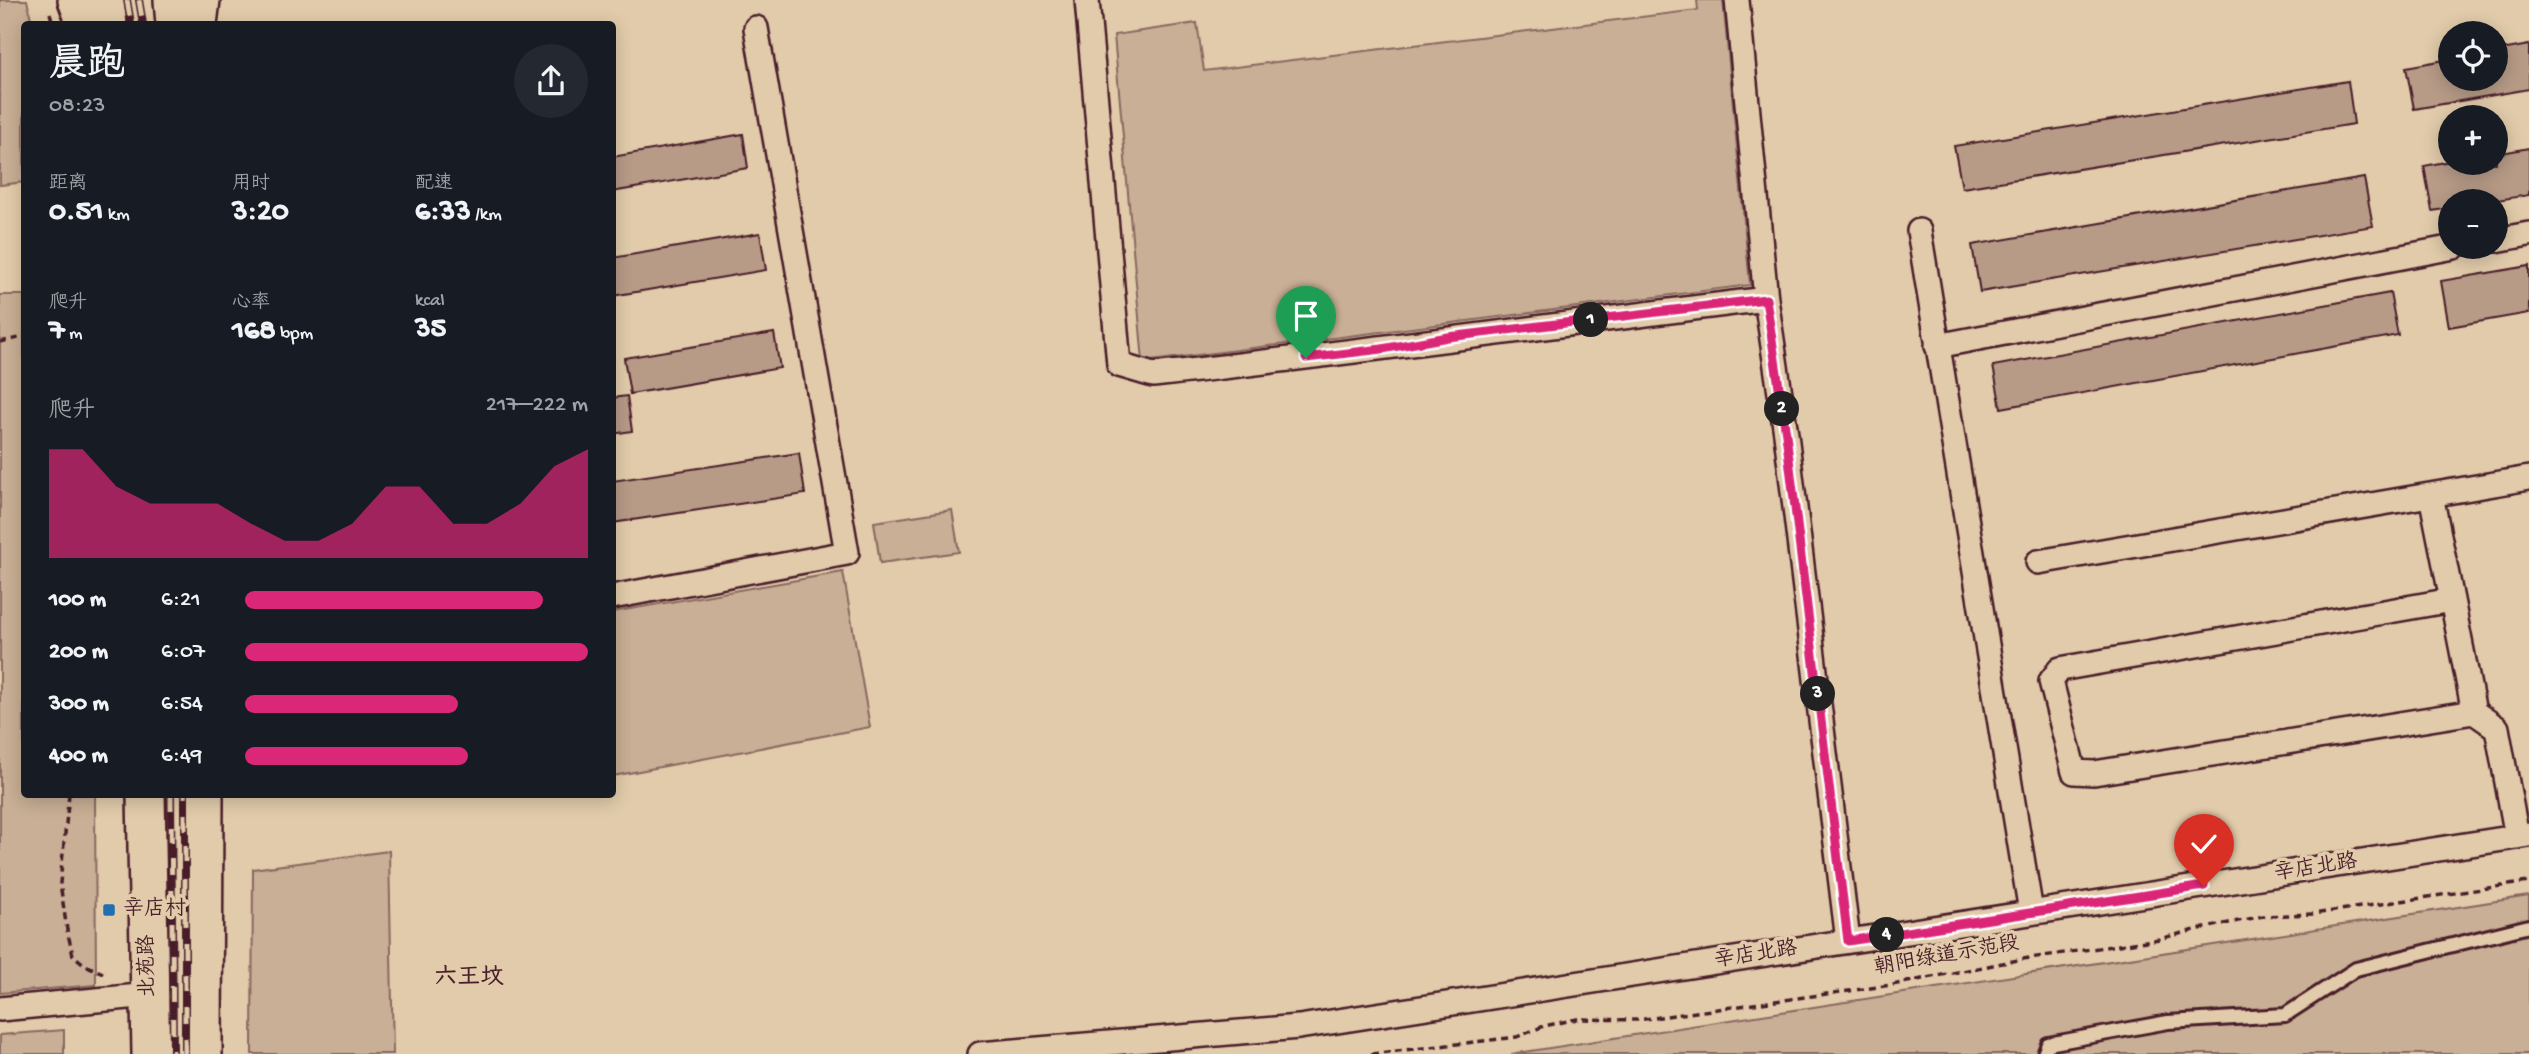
<!DOCTYPE html>
<html lang="zh">
<head>
<meta charset="utf-8">
<style>
	:root { --surface:#171b24; --page:#242831; --text:#f1f3f6; --muted:#9ea1a6; --accent:#db2777 }
	body { margin:0; font-family:"Gochi Hand","LXGW WenKai TC",sans-serif; background:var(--page); color:var(--text); height:100vh; display:flex; flex-direction:column; font-size:26px; white-space:nowrap }
	* { box-sizing:border-box; margin:0 }
	p { font-size:23px; color:var(--muted) }
	.icon { flex:none; width:38px; height:38px; fill:none; stroke:currentColor; stroke-width:2; stroke-linecap:round; stroke-linejoin:round }
	.map { position:relative; flex:1; overflow:hidden }
	.panel { position:absolute; left:21px; top:21px; width:595px; height:777px; display:flex; flex-direction:column; background:var(--surface); border-radius:7px; box-shadow:0 4px 18px #0003 }
	.panel>* { flex:none }
	.tools { position:absolute; left:2438px; top:21px; display:grid; gap:14px }
	.tools a { display:grid; place-items:center; width:70px; height:70px; border-radius:50%; background:var(--surface); box-shadow:0 4px 18px #0003; font-size:35px }
	.pin { position:absolute; display:grid; place-items:center; width:60px; height:60px; color:#fff; margin:-72px -30px; border-radius:50% 50% 50% 0; rotate:-45deg; box-shadow:0 0 7px #0007 }
	.pin .icon { rotate:45deg }
	.km { position:absolute; width:35px; height:35px; margin:-18px; border-radius:50%; background:#222; color:#fff; font-size:19px; line-height:35px; text-align:center }
	.round { display:grid; place-items:center; flex:none; width:74px; height:74px; border-radius:37px; background:var(--page) }
	.headline { display:flex; align-items:center; justify-content:space-between; height:119px; padding:0 28px }
	h1 { font-size:38px; font-weight:800; line-height:52px }
	.figures { display:grid; grid-template-columns:repeat(3,1fr); gap:10px; height:119px; padding:7px 28px }
	.figures div { display:grid; align-content:center }
	.figures b { font-size:30px; font-weight:800 }
	.figures small { font-size:19px; font-weight:400 }
	.figures p { font-size:19px }
	.chart { height:196px; padding:14px 28px }
	.chart p { display:flex; justify-content:space-between }
	.chart svg { width:100%; height:126px; margin-top:7px; fill:var(--accent); opacity:.7 }
	ul { padding:0 28px; list-style:none; font-size:23px }
	li { display:grid; grid-template-columns:112px 84px 1fr; align-items:center; height:52px }
	li i { height:18px; border-radius:9px; background:var(--accent) }
	.map>svg:first-child { display:block }
	.green { fill:#c8af95; stroke:#896760; stroke-width:2 }
	.building { fill:#b79b87; stroke:#4a1f2b; stroke-width:2 }
	.lines { fill:none; stroke-linecap:round; stroke-linejoin:round }
	.lane-casing { stroke:#4a1f2b; stroke-width:18 }
	.street-casing { stroke:#4a1f2b; stroke-width:28 }
	.secondary-casing { stroke:#4a1f2b; stroke-width:38 }
	.primary-casing { stroke:#4a1f2b; stroke-width:42 }
	.path { stroke:#4a1f2b; stroke-width:3.5; stroke-dasharray:7 5; stroke-linecap:butt }
	.lane { stroke:#e1cbaa; stroke-width:12 }
	.street { stroke:#e1cbaa; stroke-width:23 }
	.secondary { stroke:#e1cbaa; stroke-width:33 }
	.primary { stroke:#e1cbaa; stroke-width:37 }
	.rail-casing { stroke:#4a1f2b; stroke-width:8 }
	.rail { stroke:#e1cbaa; stroke-width:5; stroke-dasharray:16; stroke-linecap:butt }
	.route-casing { stroke:#fff; stroke-width:14 }
	.route { stroke:#db2777; stroke-width:9 }
	.poi-dot { fill:#1f6fb2; stroke:#e1cbaa; stroke-width:2.5 }
	.labels { text-anchor:middle; dominant-baseline:central; stroke-width:7; stroke-linejoin:round; paint-order:stroke }
	.street-label { font-size:21px; fill:#4a1f2b; stroke:#e1cbaa }
	.poi-label { font-size:21px; fill:#4a1f2b; stroke:#e1cbaa; text-anchor:start }
	.neighbourhood-label { font-size:23px; font-weight:bold; fill:#4a1f2b; stroke:#e1cbaa }
</style>
</head>
<body>
<div class="map">
<svg width="2529" height="1054" viewBox="0 0 2529 1054">
	<rect width="100%" height="100%" fill="#e1cbaa"/>
	<filter id="ink" filterUnits="userSpaceOnUse"><feTurbulence type="fractalNoise" baseFrequency=".0143" numOctaves="2"/><feDisplacementMap in="SourceGraphic" scale="14" xChannelSelector="R" yChannelSelector="G"/><feConvolveMatrix kernelMatrix="1 2 1 2 8 2 1 2 1" color-interpolation-filters="sRGB"/></filter>
	<g filter="url(#ink)">
		<path class="green" d="M 0,0 L 27,0 L 32,24 L 24,24 L 24,182 L 0,185 Z
			M 1697,0 L 1723,0 L 1750,285 L 1143,362 L 1114,35 L 1197,23 L 1204,71 L 1698,10 Z
			M 0,295 L 24,295 L 24,794 L 95,795 L 96,985 L 0,993 Z
			M 952,510 L 959,552 L 880,563 L 874,522 Z
			M 843,572 L 870,727 L 613,776 L 613,612 Z
			M 389,851 L 393,1054 L 252,1054 L 253,869 Z
			M 2529,896 L 2529,1054 L 1511,1054 Z
			M 64,1030 L 64,1054 L 0,1054 L 0,1035 Z"/>
		<path class="building" d="M 2529,45 L 2529,89 L 2414,109 L 2406,67 L 2450,59 L 2450,79 L 2496,79 L 2496,51 Z
			M 2348,81 L 2354,124 L 1962,188 L 1954,146 Z
			M 743,134 L 748,168 L 612,192 L 612,157 Z
			M 2529,148 L 2529,195 L 2491,201 L 2450,201 L 2450,208 L 2432,211 L 2424,166 L 2450,161 L 2496,163 L 2496,154 Z
			M 2364,178 L 2373,226 L 1980,292 L 1972,245 Z
			M 760,233 L 766,270 L 612,296 L 612,258 Z
			M 2529,266 L 2529,313 L 2449,327 L 2441,281 Z
			M 2390,293 L 2398,335 L 2001,408 L 1993,366 Z
			M 774,333 L 780,368 L 630,394 L 624,358 Z
			M 627,396 L 632,431 L 612,434 L 612,398 Z
			M 799,453 L 805,494 L 612,523 L 612,481 Z"/>
		<g class="lines">
			<g class="lane-casing">
				<path id="lane" d="M 2044,1054 L 2048,1044 L 2168,1022 L 2285,1015 L 2356,969 L 2529,926"/>
			</g>
			<g class="street-casing">
				<path id="street" d="M 1087,0 L 1119,365 L 1153,375 C 1358,352 1562,324 1766,299
					M 1737,0 L 1766,299 L 1786,434 L 1848,941
					M 1919,231 L 2031,912
					M 2496,240 L 2529,234
					M 1937,346 L 2454,247
					M 2431,495 L 2452,600
					M 2038,562 L 2529,478
					M 612,597 L 847,553 L 756,28
					M 2474,712 L 2452,600 L 2060,669 L 2051,681 L 2074,772 L 2094,773 L 2474,712 L 2497,728 L 2517,837
					M 0,1009 L 150,995
					M 980,1054 L 1299,1027 L 2529,835"/>
			</g>
			<g class="secondary-casing">
				<path id="secondary" d="M 75,0 L 84,24
					M 200,24 L 203,0"/>
			</g>
			<g class="primary-casing">
				<path id="primary" d="M 105,0 L 108,24
					M 173,0 L 175,24
					M 146,794 L 151,1054
					M 203,1054 L 204,794"/>
			</g>
			<path class="path" d="M 50,13 L 53,24
				M 0,342 L 24,337
				M 69,794 L 60,883 L 67,930 L 73,955 L 85,965 L 103,973
				M 1371,1054 L 1517,1037 L 1544,1026 L 1577,1019 L 1638,1020 L 1892,985 L 2023,959 L 2159,939 L 2195,930 L 2263,916 L 2313,914 L 2529,882"/>
			<use href="#lane" class="lane"/>
			<use href="#street" class="street"/>
			<use href="#secondary" class="secondary"/>
			<use href="#primary" class="primary"/>
			<g class="rail-casing">
				<path id="rail" d="M 127,0 L 131,24
					M 139,0 L 143,24
					M 171,794 L 173,1054
					M 185,1054 L 185,794"/>
			</g>
			<use href="#rail" class="rail"/>
		</g>
	</g>
	<g class="lines" filter="url(#ink)">
		<g class="route-casing">
			<path id="route" d="M 1306,358 L 1382,349 L 1448,337 L 1766,299 L 1786,434 L 1848,941 L 2204,886"/>
		</g>
		<use href="#route" class="route"/>
	</g>
	<rect class="poi-dot" x="102" y="903" width="14" height="14" rx="3.5"/>
	<g class="labels">
		<g class="street-label">
			<text transform="translate(2316 869) rotate(-9)">辛店北路</text>
			<text transform="translate(1756 956) rotate(-9)">辛店北路</text>
			<text transform="translate(1947 957) rotate(-10)">朝阳绿道示范段</text>
			<text transform="translate(149 966) rotate(-91)">北苑路</text>
		</g>
		<g class="poi-label">
			<text x="123" y="910">辛店村</text>
		</g>
		<g class="neighbourhood-label">
			<text x="469" y="978">六王坟</text>
		</g>
	</g>
</svg>
<div class="tools">
<a><svg class="icon" aria-label="locate" viewBox="0 0 24 24"><circle cx="12" cy="12" r="6"/><path d="M12 2v4M12 18v4M2 12h4M18 12h4"/></svg></a>
<a>+</a>
<a>−</a>
</div>
<div class="pin" style="left:1306px;top:358px;background:#1e9e55"><svg class="icon" aria-label="arrive" viewBox="0 0 24 24"><path d="M6 21V4h12l-3 4 3 4H6"/></svg></div>
<div class="pin" style="left:2204px;top:886px;background:#d93025"><svg class="icon" aria-label="check" viewBox="0 0 24 24"><path d="M5 12l5 5 9-10"/></svg></div>
<b class="km" style="left:1591px;top:320px">1</b>
<b class="km" style="left:1782px;top:409px">2</b>
<b class="km" style="left:1818px;top:694px">3</b>
<b class="km" style="left:1887px;top:935px">4</b>
<section class="panel">
<div class="headline"><div><h1>晨跑</h1><p>08:23</p></div><a class="round"><svg class="icon" aria-label="share" viewBox="0 0 24 24"><path d="M12 15V3M7 8l5-5 5 5M5 13v7h14v-7"/></svg></a></div>
<div class="figures">
<div><p>距离</p><b>0.51<small> km</small></b></div>
<div><p>用时</p><b>3:20</b></div>
<div><p>配速</p><b>6:33<small> /km</small></b></div>
</div>
<div class="figures">
<div><p>爬升</p><b>7<small> m</small></b></div>
<div><p>心率</p><b>168<small> bpm</small></b></div>
<div><p>kcal</p><b>35</b></div>
</div>
<div class="chart"><p><span>爬升</span>217–222 m</p>
<svg viewBox="0 0 160 44" preserveAspectRatio="none"><path d="M0 44V6L10 6L20 19L30 25L40 25L50 25L60 32L70 38L80 38L90 32L100 19L110 19L120 32L130 32L140 25L150 12L160 6V44z"/></svg>
</div>
<ul>
<li><b>100 m</b>6:21<i style="width:87%"></i></li>
<li><b>200 m</b>6:07<i style="width:100%"></i></li>
<li><b>300 m</b>6:54<i style="width:62%"></i></li>
<li><b>400 m</b>6:49<i style="width:65%"></i></li>
</ul>
</section>
</div>
</body>
</html>
